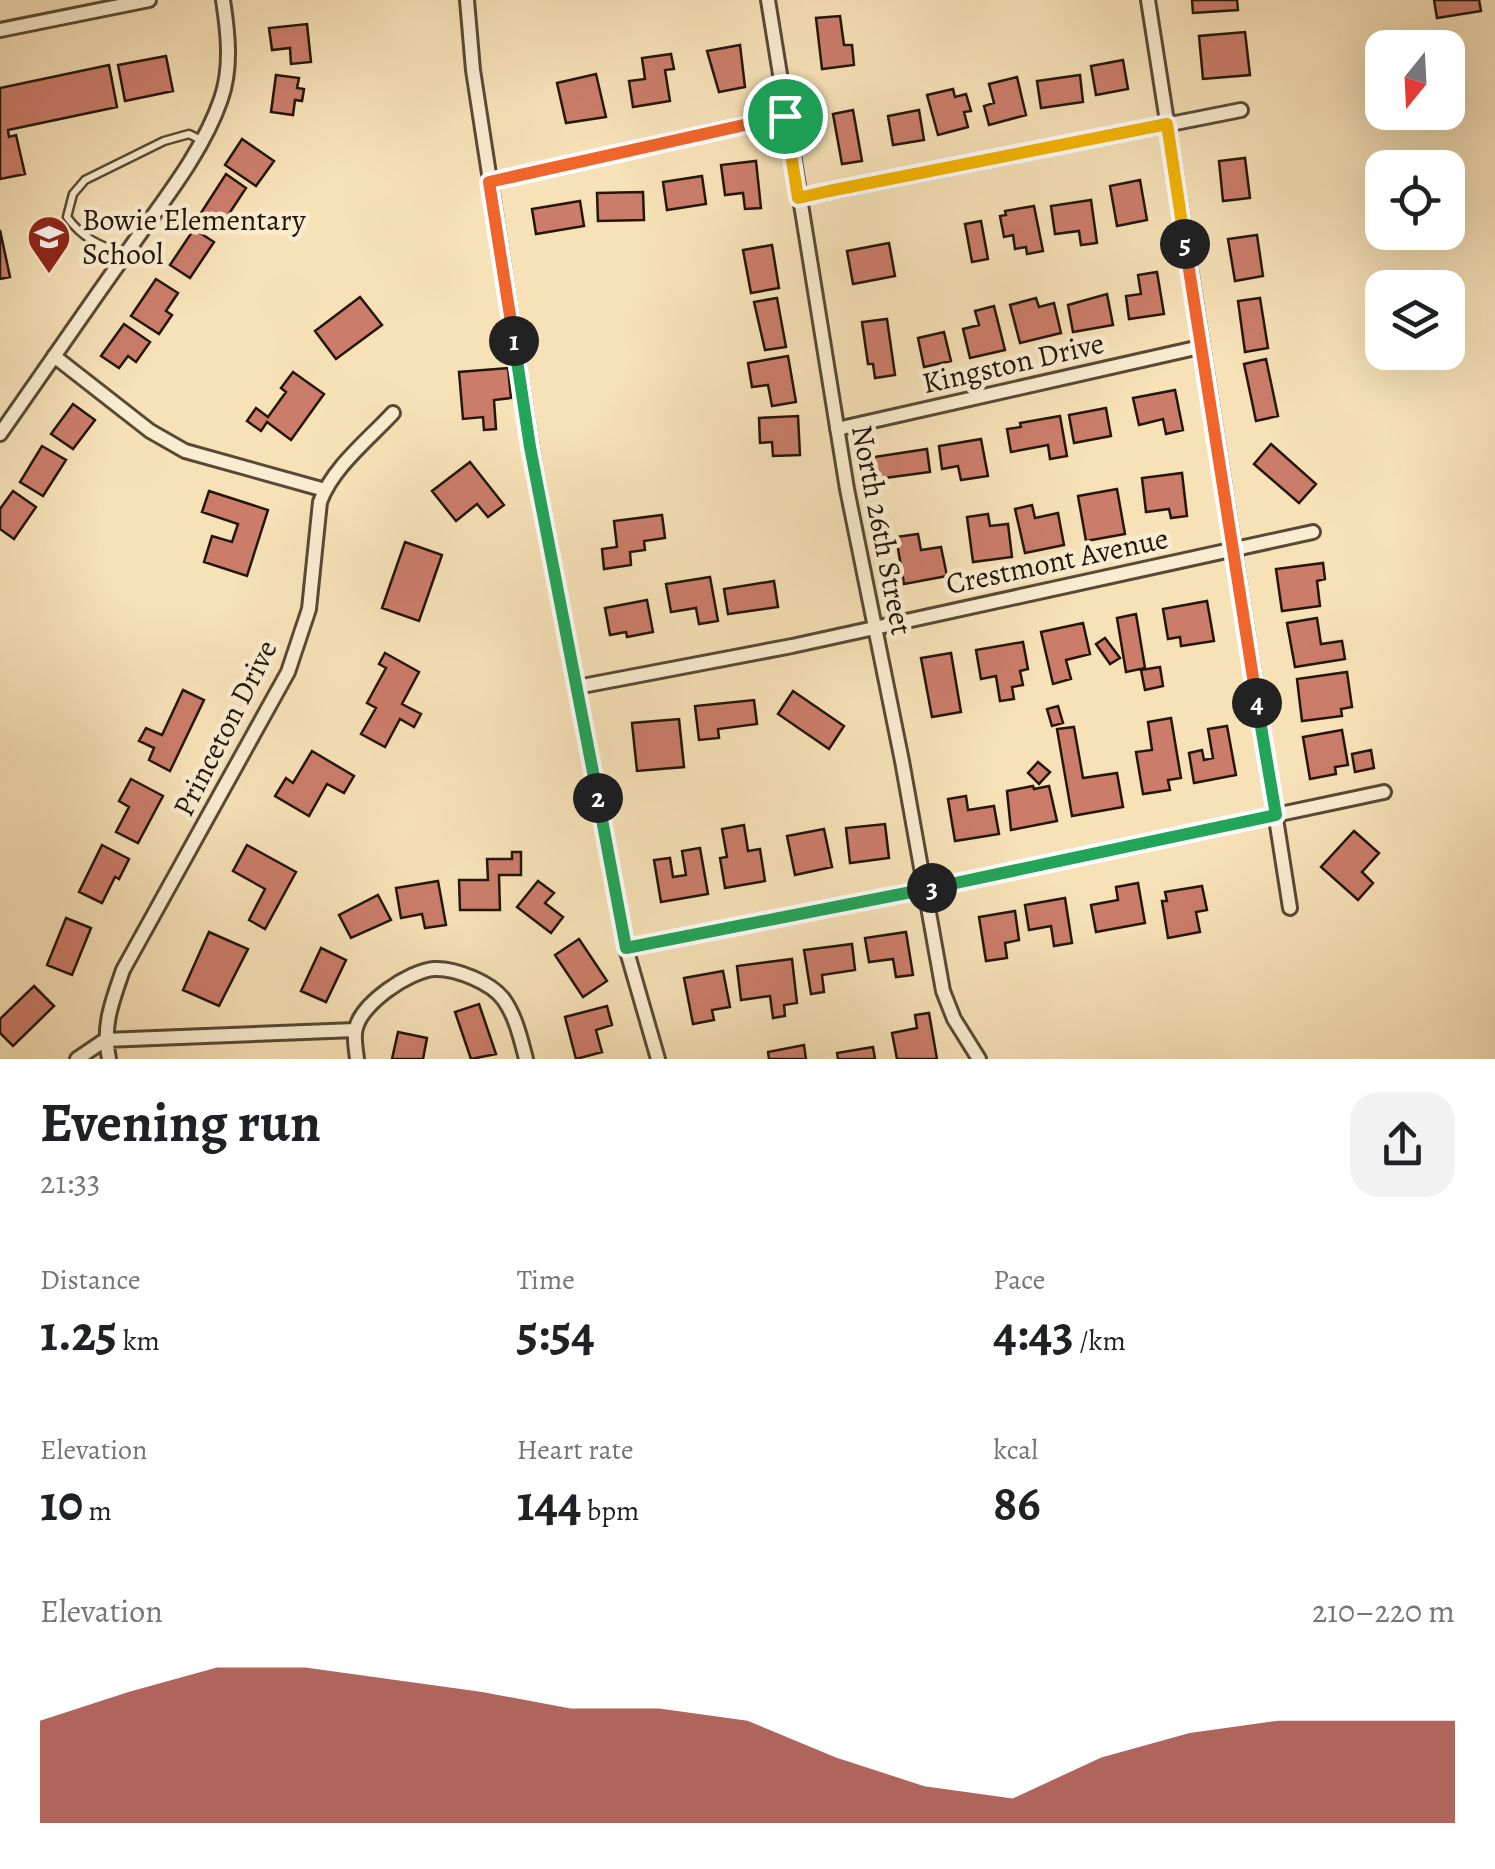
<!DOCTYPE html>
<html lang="en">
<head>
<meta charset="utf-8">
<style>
	:root { --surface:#fff; --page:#f2f2f2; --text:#202124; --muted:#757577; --accent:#8f2418 }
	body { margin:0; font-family:Alegreya,serif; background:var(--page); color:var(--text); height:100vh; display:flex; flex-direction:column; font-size:38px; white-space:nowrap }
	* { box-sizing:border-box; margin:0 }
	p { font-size:32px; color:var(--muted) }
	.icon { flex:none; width:55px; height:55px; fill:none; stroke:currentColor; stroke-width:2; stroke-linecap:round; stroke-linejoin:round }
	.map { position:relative; height:1059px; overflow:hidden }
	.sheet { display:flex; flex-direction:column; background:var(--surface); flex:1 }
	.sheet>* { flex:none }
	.needle { width:65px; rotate:198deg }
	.tools { position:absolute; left:1365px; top:30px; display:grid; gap:20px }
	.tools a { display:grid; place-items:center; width:100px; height:100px; border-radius:20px; background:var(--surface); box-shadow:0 10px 40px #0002; font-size:50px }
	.pin { position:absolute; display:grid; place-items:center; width:85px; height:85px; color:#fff; margin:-42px; border:5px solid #fff; border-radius:50%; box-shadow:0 2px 10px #0007 }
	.km { position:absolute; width:50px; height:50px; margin:-25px; border-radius:50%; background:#222; color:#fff; font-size:28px; line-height:50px; text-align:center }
	.round { display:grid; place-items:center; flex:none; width:105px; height:105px; border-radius:30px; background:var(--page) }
	.summary { display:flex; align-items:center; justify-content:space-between; height:170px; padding:0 40px }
	h1 { font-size:55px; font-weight:700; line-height:75px }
	.stats { display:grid; grid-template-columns:repeat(3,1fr); gap:15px; height:170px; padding:10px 40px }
	.stats div { display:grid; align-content:center }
	.stats b { font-size:50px; font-weight:700 }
	.stats small { font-size:28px; font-weight:400 }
	.stats p { font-size:28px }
	.chart { height:280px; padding:20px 40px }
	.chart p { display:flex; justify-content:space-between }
	.chart svg { width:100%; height:180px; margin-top:10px; fill:var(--accent); opacity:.7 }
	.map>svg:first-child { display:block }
	.building { fill:#cb7d6a; stroke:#231608; stroke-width:2.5 }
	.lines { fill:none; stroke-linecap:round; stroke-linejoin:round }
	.service-casing { stroke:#584934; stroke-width:11 }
	.minor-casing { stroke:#584934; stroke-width:18 }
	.service { stroke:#faecd0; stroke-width:6 }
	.minor { stroke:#faecd0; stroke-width:12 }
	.split-1-casing { stroke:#fff; stroke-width:20 }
	.split-2-casing { stroke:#fff; stroke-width:20 }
	.split-3-casing { stroke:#fff; stroke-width:20 }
	.split-4-casing { stroke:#fff; stroke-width:20 }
	.split-5-casing { stroke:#fff; stroke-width:20 }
	.split-6-casing { stroke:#fff; stroke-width:20 }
	.split-7-casing { stroke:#fff; stroke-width:20 }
	.split-1 { stroke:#f0652b; stroke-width:12 }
	.split-2 { stroke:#22a559; stroke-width:12 }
	.split-3 { stroke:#22a559; stroke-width:12 }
	.split-4 { stroke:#22a559; stroke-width:12 }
	.split-5 { stroke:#f0652b; stroke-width:12 }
	.split-6 { stroke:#f5b400; stroke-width:12 }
	.split-7 { stroke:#f5b400; stroke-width:12 }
	.labels { text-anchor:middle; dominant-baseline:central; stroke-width:9; stroke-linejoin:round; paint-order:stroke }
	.poi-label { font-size:30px; fill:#231608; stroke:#faecd0; text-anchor:start }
	.street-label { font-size:30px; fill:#231608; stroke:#faecd0 }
</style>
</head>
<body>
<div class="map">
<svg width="1495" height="1059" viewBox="0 0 1495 1059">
	<rect width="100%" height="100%" fill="#f7e1b7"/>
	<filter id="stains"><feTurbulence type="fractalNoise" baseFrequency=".002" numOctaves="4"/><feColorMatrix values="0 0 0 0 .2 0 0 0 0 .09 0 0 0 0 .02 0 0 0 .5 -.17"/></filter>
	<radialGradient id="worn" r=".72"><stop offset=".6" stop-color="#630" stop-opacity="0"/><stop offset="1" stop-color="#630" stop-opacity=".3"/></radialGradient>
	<path class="building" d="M 1192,0 L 1237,0 L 1238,10 L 1193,13 Z
		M 1434,0 L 1479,0 L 1481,11 L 1437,18 Z
		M 840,16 L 844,45 L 852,45 L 854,65 L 822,69 L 816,18 Z
		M 307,24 L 311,62 L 291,64 L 290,48 L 272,50 L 269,28 Z
		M 1245,32 L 1250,75 L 1203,79 L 1199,36 Z
		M 740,45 L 745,87 L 719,92 L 707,51 Z
		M 671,54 L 674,69 L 665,70 L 670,101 L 633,107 L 629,81 L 645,79 L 642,58 Z
		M 166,56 L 173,91 L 125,101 L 118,65 Z
		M 1123,60 L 1128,89 L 1096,95 L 1091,66 Z
		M 109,65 L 117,107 L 8,130 L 9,137 L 16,135 L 25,174 L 0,179 L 0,88 Z
		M 596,74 L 606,117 L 566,123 L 557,83 Z
		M 276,75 L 299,78 L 297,88 L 304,89 L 302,101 L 295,100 L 293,115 L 271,112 Z
		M 1080,75 L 1083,102 L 1041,108 L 1037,81 Z
		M 1017,77 L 1026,115 L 989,125 L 984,106 L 994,103 L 989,84 Z
		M 953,89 L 955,97 L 966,94 L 971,111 L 964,112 L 968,127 L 938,135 L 927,95 Z
		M 853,110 L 862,161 L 842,164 L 833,114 Z
		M 919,110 L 924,140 L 893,145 L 888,116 Z
		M 242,139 L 274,161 L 256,186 L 225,165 Z
		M 1245,158 L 1250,198 L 1223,201 L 1219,161 Z
		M 756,161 L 761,208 L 745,209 L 743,193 L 725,195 L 721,165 Z
		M 226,174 L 246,188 L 221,226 L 201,213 Z
		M 702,176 L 706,204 L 667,210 L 663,182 Z
		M 1140,180 L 1147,220 L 1117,226 L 1110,186 Z
		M 643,192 L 644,220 L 598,221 L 597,193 Z
		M 1091,200 L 1097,243 L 1081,245 L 1079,231 L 1055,234 L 1051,206 Z
		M 580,201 L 584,226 L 536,234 L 532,209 Z
		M 1034,206 L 1043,251 L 1027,254 L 1026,247 L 1015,249 L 1013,235 L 1004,237 L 1000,216 L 1006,215 L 1005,211 Z
		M 981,221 L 988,259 L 972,262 L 965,224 Z
		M 194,229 L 214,242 L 190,278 L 170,265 Z
		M 0,230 L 10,277 L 0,279 Z
		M 1257,235 L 1263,276 L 1235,281 L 1228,239 Z
		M 889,243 L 895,276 L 853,284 L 847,251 Z
		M 772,245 L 779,288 L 751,293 L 743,250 Z
		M 1157,272 L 1164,314 L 1129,319 L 1126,296 L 1141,294 L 1138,275 Z
		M 156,279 L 178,293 L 166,311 L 172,315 L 159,334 L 131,316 Z
		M 1107,294 L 1113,325 L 1073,332 L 1068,305 Z
		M 360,297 L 382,325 L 336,359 L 315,331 Z
		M 777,298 L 786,347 L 765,350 L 754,302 Z
		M 1036,298 L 1039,307 L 1054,303 L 1061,333 L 1020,343 L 1010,305 Z
		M 1260,298 L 1268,348 L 1245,352 L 1238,301 Z
		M 994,306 L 1005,350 L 970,358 L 963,329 L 979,325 L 975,311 Z
		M 887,319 L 895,375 L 875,378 L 873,364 L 868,364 L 862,322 Z
		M 124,324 L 150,342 L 136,362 L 128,356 L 119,368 L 101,356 Z
		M 944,332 L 951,361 L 924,367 L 918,338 Z
		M 788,356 L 796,402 L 772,406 L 768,385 L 752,387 L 748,363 Z
		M 1266,359 L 1278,416 L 1256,421 L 1244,364 Z
		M 508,368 L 511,398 L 494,400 L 496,429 L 484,430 L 483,417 L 463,419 L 459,372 Z
		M 293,372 L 324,394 L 291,440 L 267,422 L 261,431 L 247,421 L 256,408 L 268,417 L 286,392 L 281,388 Z
		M 1175,390 L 1183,430 L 1166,434 L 1163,419 L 1139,425 L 1133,398 Z
		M 73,404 L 95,420 L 73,449 L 51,434 Z
		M 1106,408 L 1111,436 L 1074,443 L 1069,415 Z
		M 798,416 L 800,455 L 773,456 L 772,442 L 760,443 L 759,418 Z
		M 1060,416 L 1067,456 L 1050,459 L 1048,445 L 1011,452 L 1007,429 L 1021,427 L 1020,423 Z
		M 981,439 L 988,476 L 961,480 L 958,466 L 942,469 L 939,446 Z
		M 1271,444 L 1316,484 L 1299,503 L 1254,464 Z
		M 42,446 L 66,460 L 43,496 L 20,482 Z
		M 927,449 L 930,472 L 877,479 L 874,457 Z
		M 470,462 L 504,505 L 488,517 L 477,504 L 456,521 L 432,491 Z
		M 1182,473 L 1187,516 L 1171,518 L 1169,509 L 1146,512 L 1142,478 Z
		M 1117,489 L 1125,534 L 1086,541 L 1078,496 Z
		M 13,491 L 36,507 L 14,539 L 0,529 L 0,509 Z
		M 209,491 L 268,510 L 247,576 L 204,562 L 212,536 L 232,542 L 238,524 L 202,512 Z
		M 1032,505 L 1035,518 L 1058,513 L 1064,545 L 1025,553 L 1015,509 Z
		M 988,514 L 990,526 L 1008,524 L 1012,557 L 973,562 L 967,517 Z
		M 662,515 L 665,538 L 644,541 L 645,550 L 630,552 L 631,565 L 604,569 L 602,549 L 617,547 L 614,521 Z
		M 918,534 L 921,550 L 941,547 L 947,576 L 904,584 L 896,537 Z
		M 405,542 L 442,555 L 419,621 L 382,608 Z
		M 1323,563 L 1325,579 L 1317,581 L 1320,606 L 1282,611 L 1276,569 Z
		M 710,577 L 718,621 L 699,624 L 696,608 L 671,612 L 666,584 Z
		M 774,581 L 778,607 L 728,614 L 724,589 Z
		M 647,600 L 653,632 L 627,637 L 626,632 L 610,635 L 605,608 Z
		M 1207,601 L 1214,641 L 1181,646 L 1180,637 L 1168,639 L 1163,609 Z
		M 1136,614 L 1145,668 L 1126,672 L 1117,618 Z
		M 1317,618 L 1321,644 L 1342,641 L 1345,659 L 1295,667 L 1287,623 Z
		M 1083,623 L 1090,654 L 1066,660 L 1071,679 L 1053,684 L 1041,632 Z
		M 1105,638 L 1120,658 L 1110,664 L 1096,644 Z
		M 1023,642 L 1028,669 L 1020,671 L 1023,685 L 1012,687 L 1014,699 L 1000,701 L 996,676 L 981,679 L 976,650 Z
		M 385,653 L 419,672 L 402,704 L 421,714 L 414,727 L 400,719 L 385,747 L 361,734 L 376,708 L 367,703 L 386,668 L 379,664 Z
		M 951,653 L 961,712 L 932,717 L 921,658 Z
		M 1160,667 L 1163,686 L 1145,690 L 1141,670 Z
		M 1347,672 L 1352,707 L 1341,709 L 1342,716 L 1302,721 L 1297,679 Z
		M 183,690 L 204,700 L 170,771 L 149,760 L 154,748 L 139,741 L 146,728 L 162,735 Z
		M 793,691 L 844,726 L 829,749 L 778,714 Z
		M 754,700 L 757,724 L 718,729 L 719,738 L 699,740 L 695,706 Z
		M 1058,706 L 1063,723 L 1052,726 L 1047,709 Z
		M 1171,718 L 1181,778 L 1168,780 L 1170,790 L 1143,794 L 1136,752 L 1152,750 L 1148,722 Z
		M 679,719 L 684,767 L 637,771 L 632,723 Z
		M 1227,726 L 1236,775 L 1194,783 L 1189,753 L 1202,750 L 1204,760 L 1213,758 L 1208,729 Z
		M 1074,727 L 1083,778 L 1117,773 L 1123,807 L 1072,816 L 1057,729 Z
		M 1342,730 L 1348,765 L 1335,767 L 1336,774 L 1310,779 L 1303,737 Z
		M 1371,750 L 1374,768 L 1355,772 L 1352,754 Z
		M 312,751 L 354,776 L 344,793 L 327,784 L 309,816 L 275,796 L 286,778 L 293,783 Z
		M 1038,762 L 1050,772 L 1039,784 L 1028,773 Z
		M 131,779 L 163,796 L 138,843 L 116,832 L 129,807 L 119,801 Z
		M 1033,786 L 1034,789 L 1049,786 L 1057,821 L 1011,830 L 1007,791 Z
		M 966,796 L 968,810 L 994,806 L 999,834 L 955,841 L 948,799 Z
		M 885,824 L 889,858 L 850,863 L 846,828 Z
		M 744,825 L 748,851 L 760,849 L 765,881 L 725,888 L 720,858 L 727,857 L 722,829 Z
		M 824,829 L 832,867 L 795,875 L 787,836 Z
		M 1354,831 L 1379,853 L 1362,872 L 1373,883 L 1358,900 L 1321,867 Z
		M 102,845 L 129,859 L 119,879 L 115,877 L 102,903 L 79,892 Z
		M 247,845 L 296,872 L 265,929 L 249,920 L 265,889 L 233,871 Z
		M 700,848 L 708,894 L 661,902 L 654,860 L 670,858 L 673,877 L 686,875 L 682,851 Z
		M 512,852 L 521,852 L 521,875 L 499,875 L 500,910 L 460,910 L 459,880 L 488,880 L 487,859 L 512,859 Z
		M 438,881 L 446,925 L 425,928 L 422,914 L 401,918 L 396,888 Z
		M 538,881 L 554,893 L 545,903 L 563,917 L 551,933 L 517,907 Z
		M 1138,883 L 1145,923 L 1096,932 L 1091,905 L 1118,900 L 1116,887 Z
		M 1202,886 L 1207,910 L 1196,912 L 1200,932 L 1168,938 L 1162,901 L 1167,901 L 1165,892 Z
		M 378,895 L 391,920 L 351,938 L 339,915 Z
		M 1065,898 L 1072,943 L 1054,946 L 1051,926 L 1029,930 L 1025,905 Z
		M 1015,911 L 1019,940 L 1005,943 L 1007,958 L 986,961 L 979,917 Z
		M 66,918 L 91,928 L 72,975 L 47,965 Z
		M 209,932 L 248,949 L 219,1006 L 183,990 Z
		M 906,932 L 913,975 L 896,977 L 893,959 L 869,962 L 865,938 Z
		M 579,939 L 607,981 L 583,997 L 555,955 Z
		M 852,944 L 855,970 L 822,975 L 824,992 L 811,994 L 804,950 Z
		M 321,948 L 346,960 L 326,1002 L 301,991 Z
		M 792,959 L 797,1003 L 784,1005 L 785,1016 L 773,1018 L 770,996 L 741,1000 L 737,966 Z
		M 723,971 L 730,1007 L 712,1010 L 714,1020 L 693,1024 L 684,978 Z
		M 34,986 L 54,1006 L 13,1046 L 0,1033 L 0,1019 Z
		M 479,1004 L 496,1054 L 471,1059 L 455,1012 Z
		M 607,1006 L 612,1025 L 596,1030 L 602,1052 L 576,1059 L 565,1017 Z
		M 929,1013 L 937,1059 L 897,1059 L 892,1033 L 917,1028 L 915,1015 Z
		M 398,1032 L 427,1038 L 423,1059 L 392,1059 Z
		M 804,1045 L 806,1059 L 769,1059 L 768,1052 Z
		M 873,1047 L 875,1059 L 838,1059 L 837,1053 Z"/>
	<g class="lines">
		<g class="service-casing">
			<path id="service" d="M 124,254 C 99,245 83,239 67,217 L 73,194 L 85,180 L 164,141 L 189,134 L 201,140"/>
		</g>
		<g class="minor-casing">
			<path id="minor" d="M 467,0 L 473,70 L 531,447 L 626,948 L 658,1059
				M 768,0 L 847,489 L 902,761 L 943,991 L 954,1019 L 979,1059
				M 1148,0 L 1290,908
				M 0,30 L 149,0
				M 489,182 L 785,115
				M 798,198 L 1241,110
				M 54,356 L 150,431 L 185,451 L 325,490
				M 837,429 L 1200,347
				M 0,434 C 46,368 91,303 137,238 C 167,196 204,149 221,99 C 232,68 228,32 223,0
				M 577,687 L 792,646 L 1313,532
				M 626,948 L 925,889 L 1384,792
				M 105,1040 L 355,1030
				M 77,1059 L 105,1040
				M 109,1059 C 102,1026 112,1002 123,970 L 288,672 L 309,609 L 320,502 C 333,467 368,440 393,413
				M 357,1059 C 356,1049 353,1037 356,1028 C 362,1003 409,971 434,969 C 456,968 492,983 504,1000 C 516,1017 521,1040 526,1059"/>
		</g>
		<use href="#service" class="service"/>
		<use href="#minor" class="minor"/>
	</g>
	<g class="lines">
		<g class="split-1-casing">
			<path id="split-1" d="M 514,341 L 489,182 L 785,116"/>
		</g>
		<g class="split-2-casing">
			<path id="split-2" d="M 514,341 L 530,447 L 598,798"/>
		</g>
		<g class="split-3-casing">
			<path id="split-3" d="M 598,798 L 626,948 L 932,888"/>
		</g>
		<g class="split-4-casing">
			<path id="split-4" d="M 932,888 L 1276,815 L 1257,703"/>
		</g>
		<g class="split-5-casing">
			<path id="split-5" d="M 1185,244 L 1257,703"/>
		</g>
		<g class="split-6-casing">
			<path id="split-6" d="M 829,191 L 1167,124 L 1185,244"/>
		</g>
		<g class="split-7-casing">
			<path id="split-7" d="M 785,116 L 798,198 L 829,191"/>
		</g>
		<use href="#split-1" class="split-1"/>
		<use href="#split-2" class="split-2"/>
		<use href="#split-3" class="split-3"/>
		<use href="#split-4" class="split-4"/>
		<use href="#split-5" class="split-5"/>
		<use href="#split-6" class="split-6"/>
		<use href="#split-7" class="split-7"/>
	</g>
	<defs>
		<g id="school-pin" transform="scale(2.25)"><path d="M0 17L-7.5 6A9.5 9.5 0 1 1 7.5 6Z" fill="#8f2418" stroke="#faecd0"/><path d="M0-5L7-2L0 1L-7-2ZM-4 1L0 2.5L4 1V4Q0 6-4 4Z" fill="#fff"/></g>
	</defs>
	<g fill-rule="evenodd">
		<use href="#school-pin" x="49" y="237"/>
	</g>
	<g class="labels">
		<g class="poi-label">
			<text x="82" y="220">Bowie Elementary<tspan x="82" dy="34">School</tspan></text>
		</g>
		<g class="street-label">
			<text transform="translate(1013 363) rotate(-13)">Kingston Drive</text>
			<text transform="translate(882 530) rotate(79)">North 26th Street</text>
			<text transform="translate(1057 561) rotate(-12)">Crestmont Avenue</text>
			<text transform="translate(225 728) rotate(-63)">Princeton Drive</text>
		</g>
	</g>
	<rect width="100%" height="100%" filter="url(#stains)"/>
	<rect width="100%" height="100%" fill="url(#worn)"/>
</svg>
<div class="tools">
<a><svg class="needle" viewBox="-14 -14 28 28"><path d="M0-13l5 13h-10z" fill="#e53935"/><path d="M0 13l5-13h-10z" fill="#757577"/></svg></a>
<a><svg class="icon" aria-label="locate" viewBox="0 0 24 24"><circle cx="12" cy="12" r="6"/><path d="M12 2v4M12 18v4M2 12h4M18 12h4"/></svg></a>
<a><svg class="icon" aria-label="layers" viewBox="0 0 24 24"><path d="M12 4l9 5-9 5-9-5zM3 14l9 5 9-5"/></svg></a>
</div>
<div class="pin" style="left:785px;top:116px;background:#1e9e55"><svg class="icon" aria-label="arrive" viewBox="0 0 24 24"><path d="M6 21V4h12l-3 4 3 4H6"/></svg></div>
<b class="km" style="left:514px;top:341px">1</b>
<b class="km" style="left:598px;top:798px">2</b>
<b class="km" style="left:932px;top:888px">3</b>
<b class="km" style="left:1257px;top:703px">4</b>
<b class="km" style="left:1185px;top:244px">5</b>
</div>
<section class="sheet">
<div class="summary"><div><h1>Evening run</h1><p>21:33</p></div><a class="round"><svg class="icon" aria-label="share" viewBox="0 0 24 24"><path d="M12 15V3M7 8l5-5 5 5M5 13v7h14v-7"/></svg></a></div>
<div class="stats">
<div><p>Distance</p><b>1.25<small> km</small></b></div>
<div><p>Time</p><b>5:54</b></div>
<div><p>Pace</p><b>4:43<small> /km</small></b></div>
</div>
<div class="stats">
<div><p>Elevation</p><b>10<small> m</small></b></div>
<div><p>Heart rate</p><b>144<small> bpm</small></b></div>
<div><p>kcal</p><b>86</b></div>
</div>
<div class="chart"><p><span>Elevation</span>210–220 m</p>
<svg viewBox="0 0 160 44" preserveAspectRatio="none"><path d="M0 44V19L10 12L20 6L30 6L40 9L50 12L60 16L70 16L80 19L90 28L100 35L110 38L120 28L130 22L140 19L150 19L160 19V44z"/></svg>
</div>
</section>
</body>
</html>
